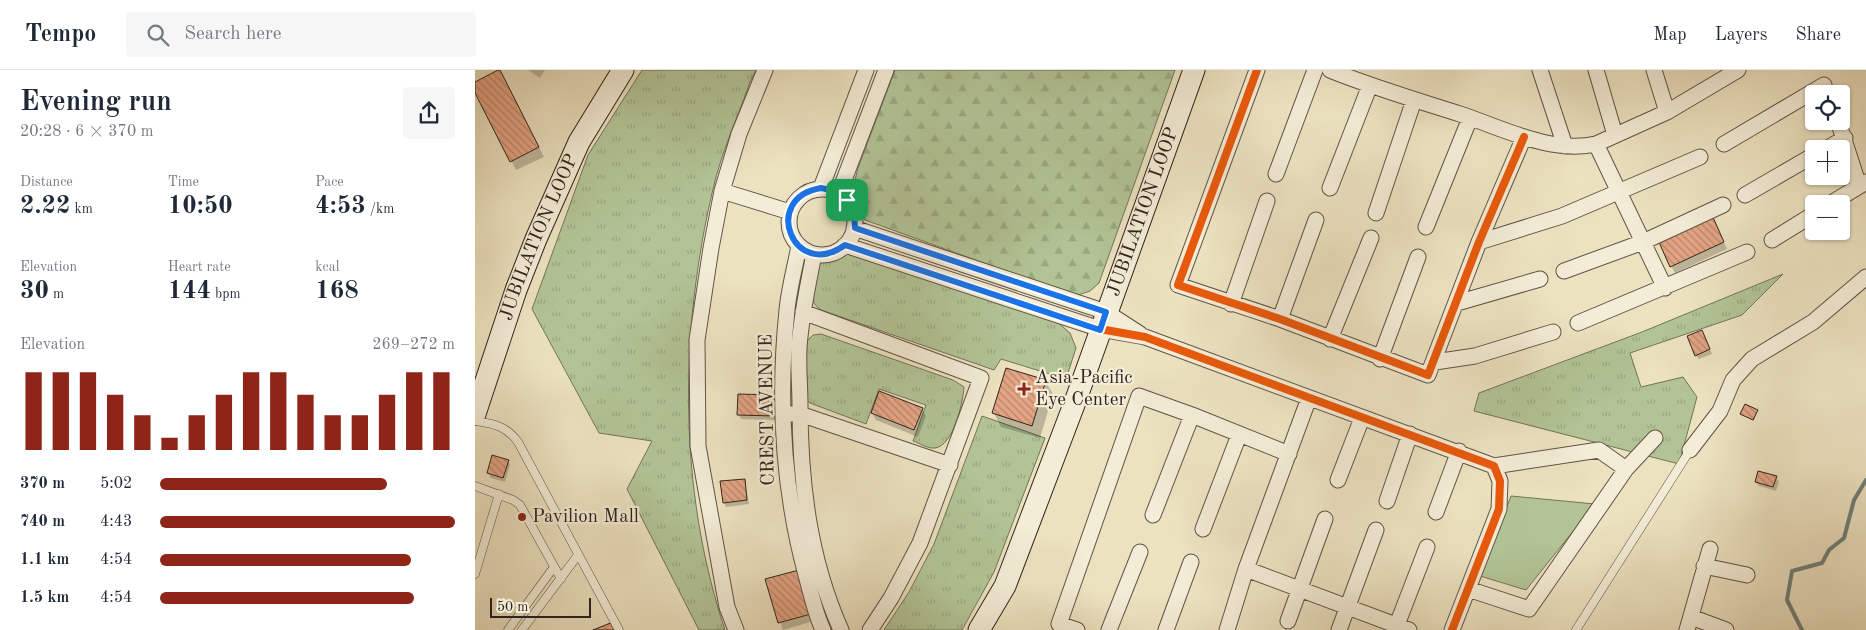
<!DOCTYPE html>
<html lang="en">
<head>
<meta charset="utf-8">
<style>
	:root { --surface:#fff; --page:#f6f6f7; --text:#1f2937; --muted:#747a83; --line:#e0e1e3; --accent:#8f2418 }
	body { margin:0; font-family:"Old Standard TT",serif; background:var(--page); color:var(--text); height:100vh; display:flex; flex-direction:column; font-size:19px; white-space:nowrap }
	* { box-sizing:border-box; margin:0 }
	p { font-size:16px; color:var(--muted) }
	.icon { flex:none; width:28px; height:28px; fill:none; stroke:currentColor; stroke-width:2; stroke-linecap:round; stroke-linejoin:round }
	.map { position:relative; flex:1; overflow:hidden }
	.drawer { display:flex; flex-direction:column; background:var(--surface); width:475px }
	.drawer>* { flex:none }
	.controls { position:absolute; left:1330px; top:15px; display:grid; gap:10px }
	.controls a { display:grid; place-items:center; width:45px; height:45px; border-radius:5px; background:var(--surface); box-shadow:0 1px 4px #0004; font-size:25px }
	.scale { position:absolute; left:15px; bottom:12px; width:101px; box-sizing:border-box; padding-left:5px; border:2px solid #31231d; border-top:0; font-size:14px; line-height:18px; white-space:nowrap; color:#31231d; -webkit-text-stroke:4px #f3ecd6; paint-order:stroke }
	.pin { position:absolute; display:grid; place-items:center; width:42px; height:42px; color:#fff; margin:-21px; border-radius:10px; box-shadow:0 2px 8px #0006 }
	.round { display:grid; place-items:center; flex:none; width:52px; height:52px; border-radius:5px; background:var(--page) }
	.head { display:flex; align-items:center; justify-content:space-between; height:85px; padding:0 20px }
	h1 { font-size:28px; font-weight:700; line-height:38px }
	.figures { display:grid; grid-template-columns:repeat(3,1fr); gap:8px; height:85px; padding:5px 20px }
	.figures div { display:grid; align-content:center }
	.figures b { font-size:25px; font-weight:700 }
	.figures small { font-size:14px; font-weight:400 }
	.figures p { font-size:14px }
	.chart { height:140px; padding:10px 20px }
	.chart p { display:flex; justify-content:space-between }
	.chart svg { width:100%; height:90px; margin-top:5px; stroke:var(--accent); stroke-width:6 }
	ul { padding:0 20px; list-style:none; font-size:16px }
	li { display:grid; grid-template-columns:80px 60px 1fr; align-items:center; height:38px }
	li i { height:12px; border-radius:6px; background:var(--accent) }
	header { display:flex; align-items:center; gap:30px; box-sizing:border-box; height:70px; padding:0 25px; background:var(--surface); border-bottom:1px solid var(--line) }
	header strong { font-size:24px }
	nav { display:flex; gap:28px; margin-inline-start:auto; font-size:18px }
	.search { width:350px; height:45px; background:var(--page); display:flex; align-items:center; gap:12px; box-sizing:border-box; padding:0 18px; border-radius:5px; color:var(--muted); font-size:19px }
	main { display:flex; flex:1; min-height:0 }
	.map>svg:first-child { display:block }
	.grass { fill:url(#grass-tufts); stroke:#72745a }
	.forest { fill:url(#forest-firs); stroke:#72745a }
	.park { fill:#b2c496; stroke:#72745a }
	.shadow { fill:#0003 }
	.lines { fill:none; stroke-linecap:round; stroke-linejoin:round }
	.stream { stroke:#6f7f7a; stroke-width:4 }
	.building { fill:url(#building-back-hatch); stroke:#31231d }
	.lane-casing { stroke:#605346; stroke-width:9 }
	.street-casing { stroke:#605346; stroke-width:17 }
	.secondary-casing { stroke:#31231d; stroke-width:23 }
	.lane { stroke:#f3ecd6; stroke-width:8 }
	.street { stroke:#f3ecd6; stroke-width:15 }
	.secondary { stroke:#f3ecd6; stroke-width:21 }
	.cycleway-casing { stroke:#f3ecd6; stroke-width:11 }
	.cycleway { stroke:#e8590c; stroke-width:8 }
	.route-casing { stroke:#fff; stroke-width:10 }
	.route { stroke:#1a73e8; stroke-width:6 }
	.poi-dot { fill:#8f2418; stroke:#f3ecd6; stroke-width:2 }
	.labels { text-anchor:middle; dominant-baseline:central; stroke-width:4.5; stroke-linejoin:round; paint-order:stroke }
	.street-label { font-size:19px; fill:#31231d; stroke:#f3ecd6 }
	.poi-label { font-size:19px; fill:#31231d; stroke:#f3ecd6; text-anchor:start }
</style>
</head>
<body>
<header>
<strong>Tempo</strong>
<div class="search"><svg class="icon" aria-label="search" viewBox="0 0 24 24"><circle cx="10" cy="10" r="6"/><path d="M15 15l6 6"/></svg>Search here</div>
<nav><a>Map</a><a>Layers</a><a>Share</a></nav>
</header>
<main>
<section class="drawer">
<div class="head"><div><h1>Evening run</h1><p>20:28 · 6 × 370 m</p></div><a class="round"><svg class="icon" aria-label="share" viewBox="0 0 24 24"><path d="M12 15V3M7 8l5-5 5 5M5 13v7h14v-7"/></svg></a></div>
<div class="figures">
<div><p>Distance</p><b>2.22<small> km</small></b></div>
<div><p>Time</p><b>10:50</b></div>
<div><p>Pace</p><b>4:53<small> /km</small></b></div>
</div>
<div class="figures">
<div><p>Elevation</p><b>30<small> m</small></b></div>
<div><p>Heart rate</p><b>144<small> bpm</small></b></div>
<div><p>kcal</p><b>168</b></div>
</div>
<div class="chart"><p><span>Elevation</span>269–272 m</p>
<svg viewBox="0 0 160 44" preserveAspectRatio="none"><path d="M5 44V6M15 44V6M25 44V6M35 44V17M45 44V27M55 44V38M65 44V27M75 44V17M85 44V6M95 44V6M105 44V17M115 44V27M125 44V27M135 44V17M145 44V6M155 44V6"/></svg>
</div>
<ul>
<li><b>370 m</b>5:02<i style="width:77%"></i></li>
<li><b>740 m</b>4:43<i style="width:100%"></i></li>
<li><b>1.1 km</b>4:54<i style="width:85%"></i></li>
<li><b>1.5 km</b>4:54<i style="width:86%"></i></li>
</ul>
</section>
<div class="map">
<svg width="1391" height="560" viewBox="0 0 1391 560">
	<defs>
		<pattern id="grass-tufts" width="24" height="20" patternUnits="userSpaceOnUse" patternTransform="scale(1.25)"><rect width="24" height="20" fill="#b2c496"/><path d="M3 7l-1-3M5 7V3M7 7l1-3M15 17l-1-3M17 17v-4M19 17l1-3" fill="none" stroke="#9aa881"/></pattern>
		<pattern id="forest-firs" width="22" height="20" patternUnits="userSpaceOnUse" patternTransform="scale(1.25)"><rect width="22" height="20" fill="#b2c496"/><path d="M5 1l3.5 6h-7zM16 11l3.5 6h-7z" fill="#9aa881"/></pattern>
		<pattern id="building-back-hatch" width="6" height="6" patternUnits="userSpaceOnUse" patternTransform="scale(1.25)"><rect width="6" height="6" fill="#e3a483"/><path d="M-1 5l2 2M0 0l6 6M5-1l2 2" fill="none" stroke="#b9856b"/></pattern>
	</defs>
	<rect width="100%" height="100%" fill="#ece2c0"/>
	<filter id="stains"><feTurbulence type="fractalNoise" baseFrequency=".004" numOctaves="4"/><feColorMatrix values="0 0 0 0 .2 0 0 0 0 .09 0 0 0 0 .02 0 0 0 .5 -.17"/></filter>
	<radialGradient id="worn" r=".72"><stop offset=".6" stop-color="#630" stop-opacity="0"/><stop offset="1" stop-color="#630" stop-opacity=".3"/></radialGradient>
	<path class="grass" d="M 167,0 L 281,0 L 275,12 C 263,47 246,83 238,119 C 204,263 203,419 250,560 L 224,560 L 152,419 L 177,371 L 124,363 L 57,239 L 113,85 Z
		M 372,180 L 581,251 L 595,263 L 601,278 L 591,309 L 526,289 L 519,300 L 346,240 C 328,228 340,211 345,193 L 362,187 Z
		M 1308,204 L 1267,245 L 1155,283 L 1166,317 L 1208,307 L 1222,327 L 1204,394 L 999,341 L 1004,323 L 1167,262 Z
		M 346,264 L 478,310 L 489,317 C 488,333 478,376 460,378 C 453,379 444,373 438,371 L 451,335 L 404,319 L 391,354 L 335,333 L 327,325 L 332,271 L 338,265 Z
		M 507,346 L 570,368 L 519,502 L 487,560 L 409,560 L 434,522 L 459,474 Z"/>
	<path class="forest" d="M 420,0 L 700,0 L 624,213 L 615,221 L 600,226 L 390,150 L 380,135 L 377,122 L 383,98 Z"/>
	<path class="park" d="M 1036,426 L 1120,434 L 1051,520 L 1005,506 Z"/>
	<path class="shadow" d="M 53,0 L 70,0 L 65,8 Z
		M 30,10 L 69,87 L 41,100 L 0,20 L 0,13 Z
		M 1240,154 L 1252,179 L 1200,203 L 1196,196 Z
		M 1229,266 L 1237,284 L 1224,289 L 1221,285 Z
		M 570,311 L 578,324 L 565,368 L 526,357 L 519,343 Z
		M 299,326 L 302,331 L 302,350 L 266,349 L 264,345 Z
		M 447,339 L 451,346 L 443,367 L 401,350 L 397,343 Z
		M 1282,341 L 1279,351 L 1267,344 Z
		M 33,391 L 35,395 L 30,412 L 16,408 L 13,403 Z
		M 1301,407 L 1304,412 L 1301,421 L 1284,416 L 1281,412 Z
		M 269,410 L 274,434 L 251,437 L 249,432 Z
		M 323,501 L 339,551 L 308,560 L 292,509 Z"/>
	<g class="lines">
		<path class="stream" d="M 1327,560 L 1312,530 L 1317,501 L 1347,493 L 1354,480 L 1369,468 L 1379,430 L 1391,410"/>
	</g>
	<path class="building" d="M 23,0 L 25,0 L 64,77 L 35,92 L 0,23 L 0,12 Z
		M 1237,145 L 1249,172 L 1195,197 L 1183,170 Z
		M 1227,260 L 1235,279 L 1220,286 L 1212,266 Z
		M 531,298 L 571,310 L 557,356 L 517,343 Z
		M 404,321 L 448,338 L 439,360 L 396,343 Z
		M 263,324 L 300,325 L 300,346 L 262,345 Z
		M 1270,334 L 1283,340 L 1278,350 L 1265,344 Z
		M 17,385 L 34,390 L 28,408 L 12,403 Z
		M 1283,401 L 1302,406 L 1298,417 L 1280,412 Z
		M 270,409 L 272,430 L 248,433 L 245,411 Z
		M 324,500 L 336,544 L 303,553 L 290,509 Z
		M 138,552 L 143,560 L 118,560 Z"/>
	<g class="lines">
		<g class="lane-casing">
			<path id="lane" d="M 0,351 C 20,354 31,356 43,372 L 144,560
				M 0,416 L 38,430 L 45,435 L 86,509
				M 0,504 L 24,424
				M 33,560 L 79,497
				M 47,560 L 103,485
				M 1101,560 L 1215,380"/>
		</g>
		<g class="street-casing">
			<path id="street" d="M 782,0 L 703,215 L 805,249 L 953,305 L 1004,172 L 1049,67
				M 855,0 C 897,17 941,30 985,44 C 1027,58 1076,84 1121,74 L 1192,42 L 1263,0
				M 1065,0 L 1090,76
				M 1121,0 L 1140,65
				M 1179,0 L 1192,42
				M 1363,51 L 1384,116
				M 1121,74 L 1190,218
				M 1249,74 L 1349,15
				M 1351,79 L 1370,68
				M 801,104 L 840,0
				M 346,118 L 391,0
				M 855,118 L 895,15
				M314 152a33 33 0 1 1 66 0a33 33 0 1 1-66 0Z
				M 247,121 L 315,142
				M 364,123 L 411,0
				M 1270,125 L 1339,85
				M 1355,134 L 1391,112
				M 901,143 L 939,30
				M 951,157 L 995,48
				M 379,158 L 631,242 L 665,264
				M 1297,170 L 1339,144
				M 1004,172 L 1087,146 L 1225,87
				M 370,175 L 625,259 L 670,267 L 1019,396 L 1025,411 L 1024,439 L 977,560
				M 324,176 C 320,197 314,219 312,240 C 303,328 308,420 331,505 C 336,523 340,543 348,560
				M 339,184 C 333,215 326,246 324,278 C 323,297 325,316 325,335 C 325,412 334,488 366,560
				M 1089,201 L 1168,172 L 1248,135
				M 982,233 L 1065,209
				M 756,234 L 792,131
				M 328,242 L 506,308 L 445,473 L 416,528 L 395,560
				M 805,249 L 841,150
				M 1103,253 L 1272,182
				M 855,269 L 896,168
				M 905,289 L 943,187
				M 960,292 L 1000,286 L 1078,262
				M 315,344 L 325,344 L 475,395
				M 1215,380 L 1245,341 L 1258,310 L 1277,289 L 1338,252 L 1391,207
				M 1019,396 L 1124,380 L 1151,399
				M 863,410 L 887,348
				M 912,431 L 935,364
				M 961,442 L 984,381
				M 678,445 L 717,345
				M 728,459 L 764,365
				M 1229,496 L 1272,505
				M 771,499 L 934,560
				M 993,519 L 1054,539 L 1151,399 L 1180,368
				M 1216,547 L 1251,560
				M 813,551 L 850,449
				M 261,560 L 252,537 L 223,376 L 222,270 L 236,178 L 247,121 L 264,64 L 290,0
				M 602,560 L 584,554 L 664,326 L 717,345 L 814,384
				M 634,560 L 665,482
				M 691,560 L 716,492
				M 752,560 L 771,499 L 834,328
				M 864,560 L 901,460
				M 920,560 L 952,477
				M 1212,560 L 1235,479"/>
		</g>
		<g class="secondary-casing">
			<g id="secondary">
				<path id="s1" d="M 0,344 L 41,220 L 61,169 L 104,72 L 148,0"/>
				<path id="s2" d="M 504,560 L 530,516 L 600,332 L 719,0"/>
			</g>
		</g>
		<use href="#lane" class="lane"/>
		<use href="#street" class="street"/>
		<use href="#secondary" class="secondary"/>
		<g class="cycleway-casing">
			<path id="cycleway" d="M 782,0 L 703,215 L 805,249 L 953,305 L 1004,172 L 1049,67
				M 370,175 L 625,259 L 670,267 L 1019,396 L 1025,411 L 1024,439 L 977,560"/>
		</g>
		<use href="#cycleway" class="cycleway"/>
	</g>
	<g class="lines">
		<g class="route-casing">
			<path id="route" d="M 346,118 C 368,121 380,135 380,158 L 631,242 L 625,260 L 370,175 C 319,212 285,128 346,118 Z"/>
		</g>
		<use href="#route" class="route"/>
	</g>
	<g class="poi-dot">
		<path d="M546.5 311.5h5v5h5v5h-5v5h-5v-5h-5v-5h5z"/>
		<circle cx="47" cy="447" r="5"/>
	</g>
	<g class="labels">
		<g class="street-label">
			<text stroke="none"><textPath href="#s2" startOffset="450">JUBILATION LOOP</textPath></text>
			<text stroke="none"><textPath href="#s1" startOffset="188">JUBILATION LOOP</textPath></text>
			<text transform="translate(293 340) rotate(-91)">CREST AVENUE</text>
		</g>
		<g class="poi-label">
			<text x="560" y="308">Asia-Pacific<tspan x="560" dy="22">Eye Center</tspan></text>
			<text x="57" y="447">Pavilion Mall</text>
		</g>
	</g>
	<rect width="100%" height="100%" filter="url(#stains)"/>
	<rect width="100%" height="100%" fill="url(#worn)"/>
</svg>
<div class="controls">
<a><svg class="icon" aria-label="locate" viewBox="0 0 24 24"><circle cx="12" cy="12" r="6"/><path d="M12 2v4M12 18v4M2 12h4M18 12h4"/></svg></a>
<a>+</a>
<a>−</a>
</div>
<div class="scale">50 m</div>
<div class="pin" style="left:372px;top:130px;background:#1e9e55"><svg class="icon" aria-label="arrive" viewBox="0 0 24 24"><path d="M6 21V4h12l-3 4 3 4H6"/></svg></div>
</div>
</main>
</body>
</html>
